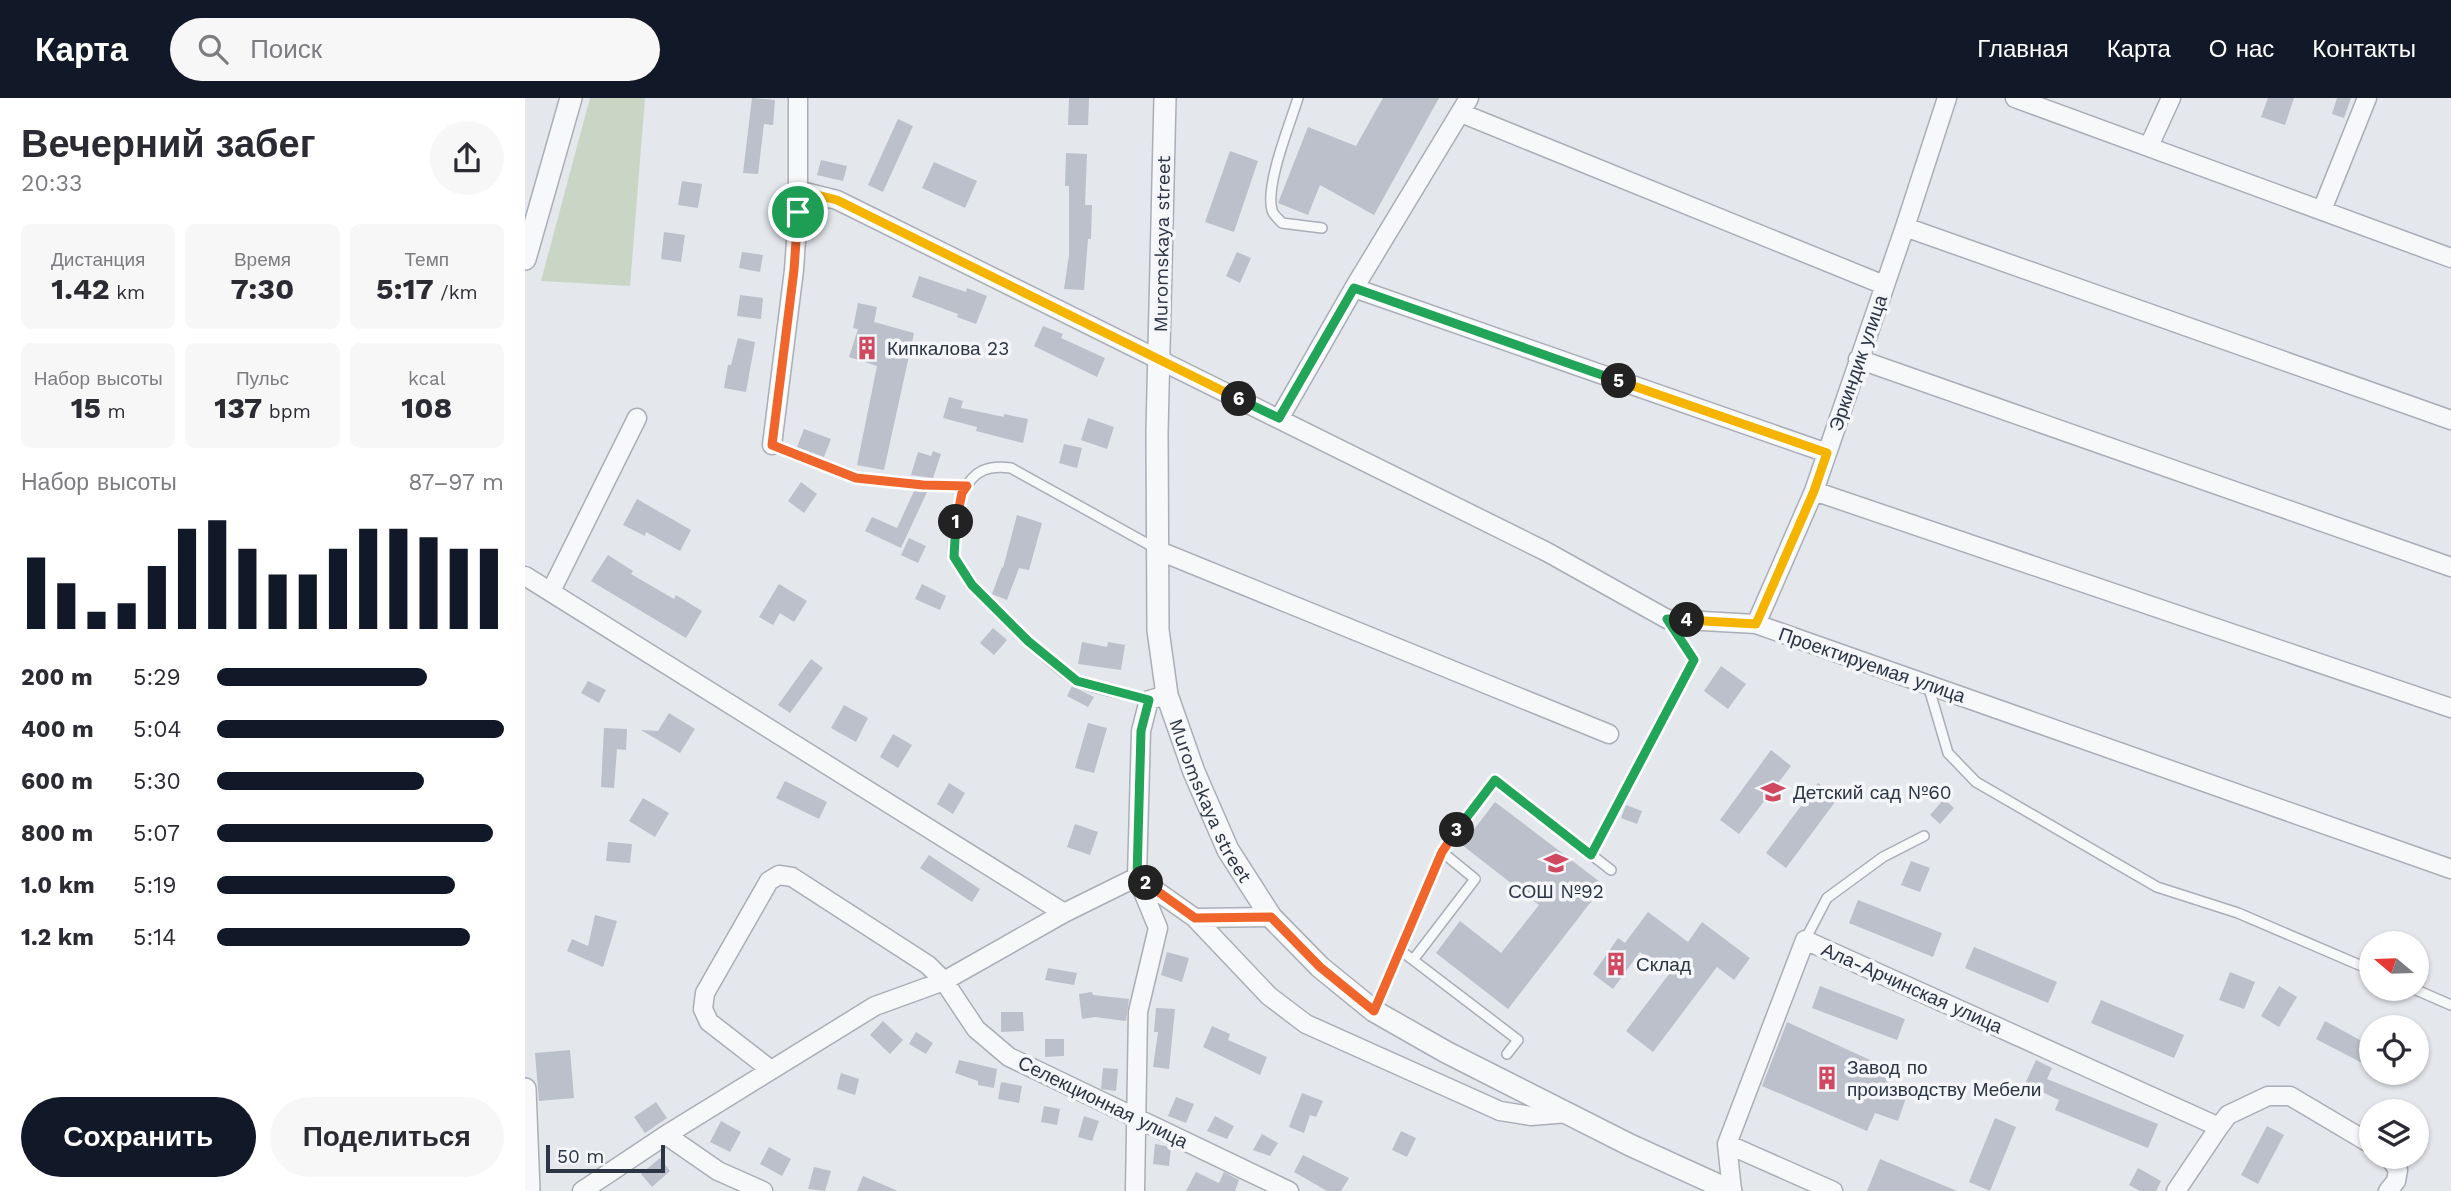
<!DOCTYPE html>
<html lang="ru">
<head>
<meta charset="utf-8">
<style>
	:root { --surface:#fff; --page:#f7f7f7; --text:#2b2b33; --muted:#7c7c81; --accent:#111827 }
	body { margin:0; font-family:"Work Sans",sans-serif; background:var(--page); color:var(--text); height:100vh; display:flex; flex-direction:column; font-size:26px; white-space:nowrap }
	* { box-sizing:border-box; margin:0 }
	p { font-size:23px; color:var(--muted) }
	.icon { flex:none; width:38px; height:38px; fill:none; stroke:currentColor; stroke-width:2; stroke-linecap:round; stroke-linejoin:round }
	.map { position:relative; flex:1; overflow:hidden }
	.drawer { display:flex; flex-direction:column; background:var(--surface); width:525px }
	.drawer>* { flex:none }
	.needle { width:46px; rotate:289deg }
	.controls { position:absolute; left:1834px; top:833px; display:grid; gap:14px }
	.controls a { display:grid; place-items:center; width:70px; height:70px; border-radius:50%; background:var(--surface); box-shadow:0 2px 5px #0004; font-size:35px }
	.scale { position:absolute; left:21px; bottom:18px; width:119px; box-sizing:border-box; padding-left:7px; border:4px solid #2b3545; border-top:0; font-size:19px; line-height:24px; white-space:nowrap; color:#2b3545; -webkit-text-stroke:5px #f4f6f9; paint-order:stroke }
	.pin { position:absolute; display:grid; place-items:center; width:60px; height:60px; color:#fff; margin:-30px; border:4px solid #fff; border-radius:50%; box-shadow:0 2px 7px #0007 }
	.km { position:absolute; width:35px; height:35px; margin:-18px; border-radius:50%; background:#222; color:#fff; font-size:19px; line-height:35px; text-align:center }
	.round { display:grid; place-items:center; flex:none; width:74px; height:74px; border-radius:37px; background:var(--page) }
	.headline { display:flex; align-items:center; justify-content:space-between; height:119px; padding:0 21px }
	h1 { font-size:38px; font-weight:700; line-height:52px }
	.metrics { display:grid; grid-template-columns:repeat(3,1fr); gap:10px; height:119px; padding:7px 21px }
	.metrics div { display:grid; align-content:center; border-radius:10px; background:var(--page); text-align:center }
	.metrics b { font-size:30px; font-weight:700 }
	.metrics small { font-size:19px; font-weight:400 }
	.metrics p { font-size:19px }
	.chart { height:196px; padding:14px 21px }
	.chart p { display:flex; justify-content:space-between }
	.chart svg { width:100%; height:126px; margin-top:7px; stroke:var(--accent); stroke-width:6 }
	.cta { display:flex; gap:14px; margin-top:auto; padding:14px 21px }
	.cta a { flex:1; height:80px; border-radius:42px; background:var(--accent); color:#fff; font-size:28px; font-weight:700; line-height:80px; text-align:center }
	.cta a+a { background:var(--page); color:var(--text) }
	ul { padding:0 21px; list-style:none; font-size:23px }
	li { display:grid; grid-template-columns:112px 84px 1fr; align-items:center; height:52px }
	li i { height:18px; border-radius:9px; background:var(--accent) }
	header { display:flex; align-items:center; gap:42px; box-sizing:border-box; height:98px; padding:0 35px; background:var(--accent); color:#fff }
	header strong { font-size:33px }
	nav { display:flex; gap:38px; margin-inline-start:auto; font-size:24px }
	.search { width:490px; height:63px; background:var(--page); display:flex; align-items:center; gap:18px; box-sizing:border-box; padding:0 24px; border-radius:38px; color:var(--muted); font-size:26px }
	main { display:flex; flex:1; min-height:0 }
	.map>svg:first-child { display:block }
	.green { fill:#cad6c5 }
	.building { fill:#bbc0ca }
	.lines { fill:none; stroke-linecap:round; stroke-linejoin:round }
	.service-casing { stroke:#a9aeb7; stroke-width:12 }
	.minor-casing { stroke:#a9aeb7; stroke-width:21 }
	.tertiary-casing { stroke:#a9aeb7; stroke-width:24 }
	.path { stroke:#c2c5cb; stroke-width:2.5; stroke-dasharray:5 5; stroke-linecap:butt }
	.service { stroke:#f7f8fa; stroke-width:9 }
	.minor { stroke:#f7f8fa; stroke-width:18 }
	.tertiary { stroke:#f7f8fa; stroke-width:21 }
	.split-1-casing { stroke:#fff; stroke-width:14 }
	.split-2-casing { stroke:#fff; stroke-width:14 }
	.split-3-casing { stroke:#fff; stroke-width:14 }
	.split-4-casing { stroke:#fff; stroke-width:14 }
	.split-5-casing { stroke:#fff; stroke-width:14 }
	.split-6-casing { stroke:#fff; stroke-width:14 }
	.split-7-casing { stroke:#fff; stroke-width:14 }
	.split-1 { stroke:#f0652b; stroke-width:9 }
	.split-2 { stroke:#22a559; stroke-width:9 }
	.split-3 { stroke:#f0652b; stroke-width:9 }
	.split-4 { stroke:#22a559; stroke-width:9 }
	.split-5 { stroke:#f5b400; stroke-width:9 }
	.split-6 { stroke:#22a559; stroke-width:9 }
	.split-7 { stroke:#f5b400; stroke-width:9 }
	.labels { text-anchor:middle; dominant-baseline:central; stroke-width:7; stroke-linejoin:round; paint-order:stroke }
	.street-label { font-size:19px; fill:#2b3545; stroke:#f4f6f9 }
	.poi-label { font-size:19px; fill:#2b3545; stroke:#f4f6f9; text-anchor:start }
</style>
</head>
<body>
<header>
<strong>Карта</strong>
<div class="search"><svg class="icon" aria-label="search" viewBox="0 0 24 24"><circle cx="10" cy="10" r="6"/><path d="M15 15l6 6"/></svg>Поиск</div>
<nav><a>Главная</a><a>Карта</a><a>О нас</a><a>Контакты</a></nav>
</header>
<main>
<section class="drawer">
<div class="headline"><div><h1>Вечерний забег</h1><p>20:33</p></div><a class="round"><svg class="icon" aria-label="share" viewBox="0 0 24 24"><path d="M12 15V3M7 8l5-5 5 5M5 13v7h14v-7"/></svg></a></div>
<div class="metrics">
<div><p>Дистанция</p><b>1.42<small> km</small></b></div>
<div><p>Время</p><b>7:30</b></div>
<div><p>Темп</p><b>5:17<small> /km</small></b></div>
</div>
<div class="metrics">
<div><p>Набор высоты</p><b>15<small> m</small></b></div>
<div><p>Пульс</p><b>137<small> bpm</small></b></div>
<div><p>kcal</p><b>108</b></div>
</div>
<div class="chart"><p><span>Набор высоты</span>87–97 m</p>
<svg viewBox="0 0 160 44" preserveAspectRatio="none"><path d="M5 44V19M15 44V28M25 44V38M35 44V35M45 44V22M55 44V9M65 44V6M75 44V16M85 44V25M95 44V25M105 44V16M115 44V9M125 44V9M135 44V12M145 44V16M155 44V16"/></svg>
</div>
<ul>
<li><b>200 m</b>5:29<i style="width:73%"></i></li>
<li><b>400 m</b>5:04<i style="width:100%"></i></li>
<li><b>600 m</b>5:30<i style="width:72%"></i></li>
<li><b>800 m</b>5:07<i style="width:96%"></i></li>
<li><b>1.0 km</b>5:19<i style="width:83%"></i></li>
<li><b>1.2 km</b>5:14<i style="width:88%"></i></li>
</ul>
<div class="cta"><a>Сохранить</a><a>Поделиться</a></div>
</section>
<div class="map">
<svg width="1926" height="1093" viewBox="0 0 1926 1093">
	<rect width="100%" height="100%" fill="#e4e7ec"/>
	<path class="green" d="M 65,0 L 120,0 L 105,188 L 16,183 Z"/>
	<path class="building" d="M 227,0 L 250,2 L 248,27 L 239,26 L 233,76 L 218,75 Z
		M 544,0 L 564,0 L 563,27 L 543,27 Z
		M 858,0 L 914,0 L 849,117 L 795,87 L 783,117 L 753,105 L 783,29 L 831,48 Z
		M 1743,0 L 1769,0 L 1760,27 L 1736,19 Z
		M 1812,0 L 1826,0 L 1819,20 L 1807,16 Z
		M 373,21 L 388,28 L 358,94 L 343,87 Z
		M 705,53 L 733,63 L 709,134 L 680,124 Z
		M 541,55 L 562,56 L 560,107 L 567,107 L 566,141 L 563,141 L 559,192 L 539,191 L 544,157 L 544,88 L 540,88 Z
		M 296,62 L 322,68 L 318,83 L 292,77 Z
		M 409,64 L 452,83 L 440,110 L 397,90 Z
		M 157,83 L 177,86 L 173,110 L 153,107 Z
		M 139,134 L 160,137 L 156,164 L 136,161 Z
		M 217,154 L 238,157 L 235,174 L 214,170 Z
		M 712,154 L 726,160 L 715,185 L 701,178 Z
		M 394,178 L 441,194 L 442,190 L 462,198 L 451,226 L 432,219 L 433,216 L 387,199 Z
		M 215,197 L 238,200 L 236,221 L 212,218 Z
		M 333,205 L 352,209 L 349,224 L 389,235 L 359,372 L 332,367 L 352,268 L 324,259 L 333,231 L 328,230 Z
		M 518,228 L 538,236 L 536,240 L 580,260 L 572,279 L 509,248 Z
		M 213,240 L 230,244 L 221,294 L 199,290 L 203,267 L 206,267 Z
		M 424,299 L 438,303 L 436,310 L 479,319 L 479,316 L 503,321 L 498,345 L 451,333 L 452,329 L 418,320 Z
		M 563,320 L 589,329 L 582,351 L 556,342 Z
		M 279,331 L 306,341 L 299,359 L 272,349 Z
		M 539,346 L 557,350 L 552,370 L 534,365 Z
		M 408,353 L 416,356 L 408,380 L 386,377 L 393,354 L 406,358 Z
		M 276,384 L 292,396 L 279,415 L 263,403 Z
		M 389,393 L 402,394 L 376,450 L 340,433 L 347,419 L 372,430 Z
		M 112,401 L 166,432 L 155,453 L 121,434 L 120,438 L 98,427 Z
		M 492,417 L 517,425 L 504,472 L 494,470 L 482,502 L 467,496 L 477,469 L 478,470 Z
		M 384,440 L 401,448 L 393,465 L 376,457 Z
		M 83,457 L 108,473 L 106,476 L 149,501 L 151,497 L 177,513 L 161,540 L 66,483 Z
		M 254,486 L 282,503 L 269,524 L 255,515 L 248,527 L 234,519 Z
		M 397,486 L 421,498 L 415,512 L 390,501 Z
		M 468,530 L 482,542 L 469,557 L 455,545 Z
		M 557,544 L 582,549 L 583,544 L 600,547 L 596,572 L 553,566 Z
		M 286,561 L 298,570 L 265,615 L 253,607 Z
		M 1196,568 L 1221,586 L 1203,611 L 1179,593 Z
		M 63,583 L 81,592 L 74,605 L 56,595 Z
		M 547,588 L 569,599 L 563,609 L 542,598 Z
		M 319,607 L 343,620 L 331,644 L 306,630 Z
		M 144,615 L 170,631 L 155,655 L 116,632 L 133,633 Z
		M 563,625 L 582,630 L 569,675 L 550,670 Z
		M 79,630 L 102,631 L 101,652 L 92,651 L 89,690 L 76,689 Z
		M 368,636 L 387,647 L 373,670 L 355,659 Z
		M 1246,652 L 1266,668 L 1214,736 L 1195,722 Z
		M 260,683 L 302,704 L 294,721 L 251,700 Z
		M 424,685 L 440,695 L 428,716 L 412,706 Z
		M 1293,685 L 1313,700 L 1261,770 L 1241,755 Z
		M 118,700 L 144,715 L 130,739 L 104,723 Z
		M 1419,701 L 1429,710 L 1415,726 L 1405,717 Z
		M 970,704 L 1079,787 L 983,911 L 911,855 L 935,823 L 976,855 L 1014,807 L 937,747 Z
		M 1101,707 L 1117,713 L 1112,726 L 1096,720 Z
		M 550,726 L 573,734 L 565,757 L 542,749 Z
		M 83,744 L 107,746 L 105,765 L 81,763 Z
		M 404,757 L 455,791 L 447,804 L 395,770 Z
		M 1386,763 L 1405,770 L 1395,794 L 1376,787 Z
		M 1333,802 L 1417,835 L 1408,859 L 1324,825 Z
		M 1123,814 L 1163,844 L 1177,824 L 1225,860 L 1209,882 L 1192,869 L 1128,954 L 1101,933 L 1144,876 L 1115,854 L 1088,891 L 1068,876 L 1093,840 L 1100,845 Z
		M 70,817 L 92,823 L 78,869 L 42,853 L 47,841 L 63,848 Z
		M 1449,849 L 1532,884 L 1523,905 L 1440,870 Z
		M 642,854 L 664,860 L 657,884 L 636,877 Z
		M 523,870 L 552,875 L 549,887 L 520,882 Z
		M 1705,874 L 1730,884 L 1719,911 L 1694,902 Z
		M 1295,888 L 1380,921 L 1372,942 L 1287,910 Z
		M 1754,888 L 1772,899 L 1754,929 L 1736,918 Z
		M 567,894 L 568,897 L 604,901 L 601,923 L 570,919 L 557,921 L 554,896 Z
		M 1576,902 L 1659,937 L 1649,960 L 1566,925 Z
		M 631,910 L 650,911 L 644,971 L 628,969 L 633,934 L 629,934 Z
		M 476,914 L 498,914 L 499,933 L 476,934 Z
		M 358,923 L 378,942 L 365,956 L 345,937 Z
		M 1800,923 L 1846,948 L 1846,953 L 1839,966 L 1791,941 Z
		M 1262,924 L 1367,972 L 1360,990 L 1382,997 L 1373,1023 L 1350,1015 L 1342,1033 L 1237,988 Z
		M 687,928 L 705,936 L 703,942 L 742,959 L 735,977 L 678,949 Z
		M 391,934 L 408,945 L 401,956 L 384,946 Z
		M 520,941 L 539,941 L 539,958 L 520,959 Z
		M 45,952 L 49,1000 L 14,1003 L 10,955 Z
		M 434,962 L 472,971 L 469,990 L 453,987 L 453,983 L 430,975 Z
		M 1511,962 L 1527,970 L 1522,981 L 1633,1026 L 1623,1050 L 1530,1012 L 1534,1002 L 1500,986 Z
		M 578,970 L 593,971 L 591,993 L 576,991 Z
		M 316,975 L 334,981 L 330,997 L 312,991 Z
		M 476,984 L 497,988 L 494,1005 L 473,1001 Z
		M 777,995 L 798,1003 L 791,1019 L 785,1017 L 779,1035 L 764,1029 Z
		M 651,999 L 669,1006 L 661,1025 L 643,1018 Z
		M 131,1004 L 142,1020 L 120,1035 L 109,1019 Z
		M 519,1008 L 535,1011 L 532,1027 L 516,1024 Z
		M 559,1018 L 574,1023 L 567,1043 L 553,1039 Z
		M 690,1018 L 709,1028 L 702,1041 L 682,1033 Z
		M 1470,1020 L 1491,1029 L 1465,1093 L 1444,1084 Z
		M 196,1023 L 216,1034 L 205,1054 L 185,1044 Z
		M 1742,1028 L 1759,1037 L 1733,1086 L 1716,1077 Z
		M 876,1033 L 891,1040 L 882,1059 L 867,1052 Z
		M 737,1036 L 753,1045 L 745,1058 L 728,1052 Z
		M 630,1046 L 646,1049 L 644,1068 L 628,1066 Z
		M 244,1049 L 266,1061 L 257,1078 L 235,1066 Z
		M 778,1057 L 824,1080 L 816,1093 L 802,1093 L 769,1074 Z
		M 135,1060 L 145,1073 L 127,1089 L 116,1076 Z
		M 1355,1061 L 1432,1093 L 1342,1093 Z
		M 289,1069 L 306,1073 L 300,1093 L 283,1091 Z
		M 1613,1070 L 1636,1083 L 1631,1093 L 1615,1093 L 1604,1087 Z
		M 671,1074 L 694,1085 L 699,1074 L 714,1082 L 710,1093 L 661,1093 Z
		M 338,1078 L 373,1093 L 332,1093 Z"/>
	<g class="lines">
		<g class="service-casing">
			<path id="service" d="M 773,0 C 765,26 740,87 747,112 C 748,117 754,121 757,125 L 797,130
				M 247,347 L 331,380 L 398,387 L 442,388
				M 1403,587 L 1423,655 L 1451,684 L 1632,789 L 1713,815 L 1846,872
				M 624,602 C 606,597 567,591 552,583 C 528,570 434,482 429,457 C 427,443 432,406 438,394 C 449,372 463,367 486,370 L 630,450
				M 1280,842 L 1302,800 L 1358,759 L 1399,738
				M 875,852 L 993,942 L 982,956
				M 888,862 L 950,781 L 917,754
				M 1889,891 L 1926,907
				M 849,911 L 918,751 L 970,682 L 1086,772"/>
		</g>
		<g class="minor-casing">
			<path id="minor" d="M 1490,0 L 1926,160
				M 936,15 L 1359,187
				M 1624,48 L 1646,0
				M 272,92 L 312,102 L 1022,454 L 1142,521 L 1231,526 L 1926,771
				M 1797,112 L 1842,0
				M 1380,129 L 1926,322
				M 829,190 L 1302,355
				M 1333,261 L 1926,469
				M 754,321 L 829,190 L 944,0
				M 247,347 L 269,172 L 273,114 L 273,0
				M 1289,393 L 1926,610
				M 632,452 L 1084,636
				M 0,478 L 539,815
				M 26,493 L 112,320
				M 1231,526 L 1289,393 L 1380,129 L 1422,0
				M 670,820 L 746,819
				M 246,972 L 184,924 L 178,911 L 180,895 L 244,783 L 254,777 L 267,779 L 403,867 L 419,883 L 451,931 L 484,959 L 764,1093
				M 1694,1029 L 1703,1017 L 1743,998 L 1765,998 L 1846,1046
				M 141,1037 L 193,1073 L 238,1093
				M 1202,1046 L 1280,842 L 1694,1029 L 1651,1093
				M 57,1093 L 141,1037 L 350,908 L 419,883 L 539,815 L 612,779 L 670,820 L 744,898 L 781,926 L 975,1013 L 1006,1018 L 1043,1015
				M 610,1093 L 613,914 L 633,830 L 612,779 L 616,633 L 624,602 L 642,597
				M 1207,1093 L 1202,1046 L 1308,1093
				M 1863,1093 L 1871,1083 L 1873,1072 L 1864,1059"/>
		</g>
		<g class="tertiary-casing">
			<g id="tertiary">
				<path id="s1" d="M 640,0 L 632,334 L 633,532 L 642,597 L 669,674 L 703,752 L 746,819 L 795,869 L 849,913 L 921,954 L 1105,1047 L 1206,1093"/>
				<path d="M 0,161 L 46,0"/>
				<path d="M 0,991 L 4,1093"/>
			</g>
		</g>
		<path class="path" d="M 1071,747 L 1169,562 L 1153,538"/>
		<use href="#service" class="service"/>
		<use href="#minor" class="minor"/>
		<use href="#tertiary" class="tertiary"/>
	</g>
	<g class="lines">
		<g class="split-1-casing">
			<path id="split-1" d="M 273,114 L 269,172 L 247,347 L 331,380 L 398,387 L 442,388 L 437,395 L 431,424"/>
		</g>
		<g class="split-2-casing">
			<path id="split-2" d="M 431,424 L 429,459 L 447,487 L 503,543 L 552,583 L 624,602 L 616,633 L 612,779 L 621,785"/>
		</g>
		<g class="split-3-casing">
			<path id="split-3" d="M 621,785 L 670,820 L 746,819 L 795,869 L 849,913 L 917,754 L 932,732"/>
		</g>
		<g class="split-4-casing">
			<path id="split-4" d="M 932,732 L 970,682 L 1066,757 L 1169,562 L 1142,521 L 1162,522"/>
		</g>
		<g class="split-5-casing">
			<path id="split-5" d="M 1094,283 L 1302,355 L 1289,393 L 1231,526 L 1162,522"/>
		</g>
		<g class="split-6-casing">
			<path id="split-6" d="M 714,301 L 754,320 L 829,190 L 1094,283"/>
		</g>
		<g class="split-7-casing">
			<path id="split-7" d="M 273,114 L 272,92 L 312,102 L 714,301"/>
		</g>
		<use href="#split-1" class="split-1"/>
		<use href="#split-2" class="split-2"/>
		<use href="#split-3" class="split-3"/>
		<use href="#split-4" class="split-4"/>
		<use href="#split-5" class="split-5"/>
		<use href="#split-6" class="split-6"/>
		<use href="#split-7" class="split-7"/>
	</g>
	<defs>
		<g id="building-bare" transform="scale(1.89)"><path d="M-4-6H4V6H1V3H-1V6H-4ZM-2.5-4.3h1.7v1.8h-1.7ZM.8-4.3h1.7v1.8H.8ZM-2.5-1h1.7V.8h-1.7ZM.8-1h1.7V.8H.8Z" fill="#d14960" stroke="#f4f6f9" stroke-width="2.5" paint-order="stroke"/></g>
		<g id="school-bare" transform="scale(1.89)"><path d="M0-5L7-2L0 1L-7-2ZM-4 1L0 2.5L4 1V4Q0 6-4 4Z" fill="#d14960" stroke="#f4f6f9" stroke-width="2.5" paint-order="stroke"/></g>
	</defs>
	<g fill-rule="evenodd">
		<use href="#building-bare" x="342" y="250"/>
		<use href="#school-bare" x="1248" y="694"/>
		<use href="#school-bare" x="1031" y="765"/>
		<use href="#building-bare" x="1091" y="866"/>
		<use href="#building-bare" x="1302" y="980"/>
	</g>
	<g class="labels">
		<g class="street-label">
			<text transform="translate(637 146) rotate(-89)">Muromskaya street</text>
			<text transform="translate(1333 265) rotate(-71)">Эркиндик улица</text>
			<text transform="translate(1347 567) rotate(19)">Проектируемая улица</text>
			<text stroke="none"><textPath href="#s1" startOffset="712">Muromskaya street</textPath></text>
			<text transform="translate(1387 890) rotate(24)">Ала-Арчинская улица</text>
			<text transform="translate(578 1004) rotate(26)">Селекционная улица</text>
		</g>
		<g class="poi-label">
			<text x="362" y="250">Кипкалова 23</text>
			<text x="1268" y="694">Детский сад №60</text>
			<text x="1031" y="793" text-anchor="middle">СОШ №92</text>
			<text x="1111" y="866">Склад</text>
			<text x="1322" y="969">Завод по<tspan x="1322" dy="22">производству Мебели</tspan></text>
		</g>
	</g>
</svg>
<div class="controls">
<a><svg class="needle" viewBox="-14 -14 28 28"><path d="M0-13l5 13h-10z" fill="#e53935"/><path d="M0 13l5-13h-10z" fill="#7c7c81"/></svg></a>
<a><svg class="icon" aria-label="locate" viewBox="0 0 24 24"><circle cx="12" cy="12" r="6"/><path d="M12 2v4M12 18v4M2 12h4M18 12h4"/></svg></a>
<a><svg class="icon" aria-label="layers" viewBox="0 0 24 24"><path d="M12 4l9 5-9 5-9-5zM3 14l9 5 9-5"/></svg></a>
</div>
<div class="scale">50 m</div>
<div class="pin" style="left:273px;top:114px;background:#1e9e55"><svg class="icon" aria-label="arrive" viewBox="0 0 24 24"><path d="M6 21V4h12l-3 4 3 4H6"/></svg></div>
<b class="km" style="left:431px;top:424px">1</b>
<b class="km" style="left:621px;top:785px">2</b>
<b class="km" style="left:932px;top:732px">3</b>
<b class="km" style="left:1162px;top:522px">4</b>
<b class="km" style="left:1094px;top:283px">5</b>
<b class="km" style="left:714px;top:301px">6</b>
</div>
</main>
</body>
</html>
